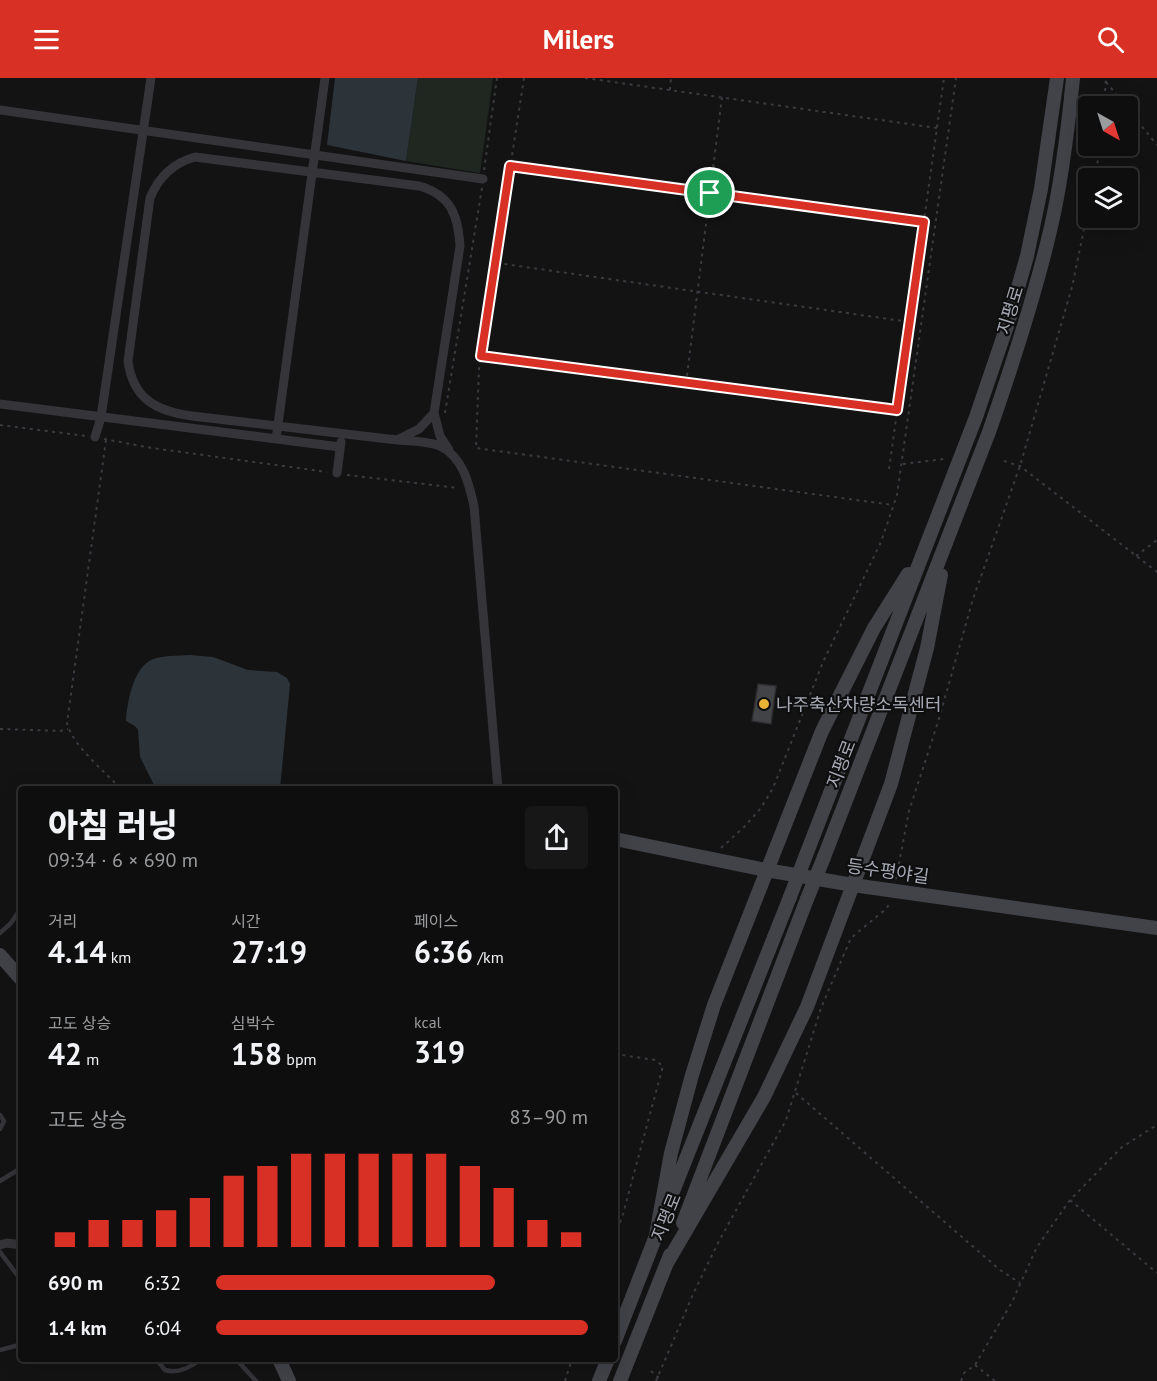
<!DOCTYPE html>
<html lang="ko">
<head>
<meta charset="utf-8">
<style>
	:root { --surface:#0e0e0f; --page:#171718; --text:#f1f3f6; --muted:#9b9c9e; --line:#2e2e2f; --accent:#d93025 }
	body { margin:0; font-family:"PT Sans","Noto Sans KR",sans-serif; background:var(--page); color:var(--text); height:100vh; display:flex; flex-direction:column; font-size:22px; white-space:nowrap }
	* { box-sizing:border-box; margin:0 }
	p { font-size:20px; color:var(--muted) }
	.icon { flex:none; width:33px; height:33px; fill:none; stroke:currentColor; stroke-width:2; stroke-linecap:round; stroke-linejoin:round }
	.map { position:relative; flex:1; overflow:hidden }
	.side { position:absolute; left:18px; top:708px; width:600px; height:576px; display:flex; flex-direction:column; background:var(--surface); border-radius:6px; box-shadow:0 6px 24px #0002,0 0 0 2px var(--line) }
	.side>* { flex:none }
	.needle { width:39px; rotate:141deg }
	.tools { position:absolute; left:1078px; top:18px; display:grid; gap:12px }
	.tools a { display:grid; place-items:center; width:60px; height:60px; border-radius:6px; background:var(--surface); box-shadow:0 6px 24px #0002,0 0 0 2px var(--line); font-size:30px }
	.pin { position:absolute; display:grid; place-items:center; width:51px; height:51px; color:#fff; margin:-26px; border:3px solid #fff; border-radius:50%; box-shadow:0 2px 6px #0007 }
	.round { display:grid; place-items:center; flex:none; width:63px; height:63px; border-radius:6px; background:var(--page) }
	.headline { display:flex; align-items:center; justify-content:space-between; height:102px; padding:0 30px }
	h1 { font-size:33px; font-weight:800; line-height:45px }
	.metrics { display:grid; grid-template-columns:repeat(3,1fr); gap:9px; height:102px; padding:6px 30px }
	.metrics div { display:grid; align-content:center }
	.metrics b { font-size:30px; font-weight:800 }
	.metrics small { font-size:16px; font-weight:400 }
	.metrics p { font-size:16px }
	.chart { height:168px; padding:12px 30px }
	.chart p { display:flex; justify-content:space-between }
	.chart svg { width:100%; height:108px; margin-top:6px; stroke:var(--accent); stroke-width:6 }
	ul { padding:0 30px; list-style:none; font-size:20px }
	li { display:grid; grid-template-columns:96px 72px 1fr; align-items:center; height:45px }
	li i { height:15px; border-radius:8px; background:var(--accent) }
	header { display:flex; justify-content:space-between; align-items:center; height:78px; padding:0 30px; background:var(--accent); color:#fff; font-size:27px; font-weight:800 }
	.map>svg:first-child { display:block }
	.green { fill:#1f2720 }
	.water { fill:#2c3339 }
	.building { fill:#424347; stroke:#2d2d30; stroke-width:1.5 }
	.lines { fill:none; stroke-linecap:round; stroke-linejoin:round }
	.path { stroke:#3a3b40; stroke-width:2; stroke-dasharray:3 4.5; stroke-linecap:butt }
	.lane { stroke:#343439; stroke-width:4.5 }
	.street { stroke:#343439; stroke-width:9 }
	.secondary { stroke:#424349; stroke-width:14 }
	.secondary-bridge { stroke:#424349; stroke-width:14 }
	.route-casing { stroke:#fff; stroke-width:12 }
	.route { stroke:#d93025; stroke-width:8 }
	.poi-dot { fill:#eab335; stroke:#0e0e0f; stroke-width:2 }
	.labels { text-anchor:middle; dominant-baseline:central; stroke-width:4.5; stroke-linejoin:round; paint-order:stroke }
	.street-label { font-size:18px; fill:#a5a9b4; stroke:#0e0e0f }
	.poi-label { font-size:18px; fill:#a5a9b4; stroke:#0e0e0f; text-anchor:start }
</style>
</head>
<body>
<header><svg class="icon" aria-label="menu" viewBox="0 0 24 24"><path d="M4 6h16M4 12h16M4 18h16"/></svg>Milers<svg class="icon" aria-label="search" viewBox="0 0 24 24"><circle cx="10" cy="10" r="6"/><path d="M15 15l6 6"/></svg></header>
<div class="map">
<svg width="1157" height="1303" viewBox="0 0 1157 1303">
	<rect width="100%" height="100%" fill="#131314"/>
	<path class="green" d="M 418,0 L 493,0 L 480,95 L 406,83 Z"/>
	<path class="water" d="M 335,0 L 418,0 L 406,83 L 327,67 Z
		M 190,577 L 213,579 L 248,592 L 277,594 L 287,600 L 290,606 L 280,711 L 156,711 L 140,679 L 138,652 L 135,648 L 126,643 C 127,625 133,591 151,582 C 162,577 178,578 190,577 Z"/>
	<path class="building" d="M 758,606 L 776,608 L 771,646 L 752,643 Z"/>
	<g class="lines">
		<path class="path" d="M 524,0 L 479,291 L 476,370 L 893,427
			M 585,0 L 937,50
			M 1106,4 L 1126,28
			M 670,12 L 671,0
			M 1104,28 L 1106,0
			M 1128,31 L 1157,67
			M 510,88 L 924,144
			M 484,92 L 497,0
			M 1094,100 L 1101,68
			M 497,185 L 910,244
			M 481,278 L 897,332
			M 686,305 L 722,19
			M 445,335 L 482,110
			M 0,347 L 86,358
			M 104,361 L 152,370 L 327,394
			M 106,362 L 67,645 C 72,667 106,695 121,711
			M 1004,383 L 1020,388 L 1157,494
			M 903,386 L 944,381
			M 889,391 L 944,0
			M 347,397 L 458,410
			M 1136,478 L 1157,462
			M 0,651 L 60,653 L 68,651
			M 721,770 L 744,749 L 761,730 L 773,710 L 823,584 L 881,464 L 897,417 L 956,0
			M 896,801 L 909,733 L 938,644 L 973,521 L 1020,388 L 1072,209 L 1089,127
			M 615,976 L 655,982 L 663,988 L 623,1136 L 615,1159
			M 796,1015 L 1000,1192 L 1020,1205
			M 1070,1122 L 1157,1195
			M 975,1287 L 995,1303
			M 651,1293 L 662,1303
			M 565,1303 L 572,1281
			M 656,1303 L 694,1214 L 719,1163 L 786,1042 L 821,930 L 851,860 L 887,830 L 890,824
			M 961,1303 L 964,1295 L 975,1287 L 1012,1224 L 1037,1169 L 1070,1122 L 1122,1069 L 1157,1047"/>
		<path class="lane" d="M 0,855 L 11,845 L 21,830
			M 0,1037 L 4,1043 L 0,1051
			M 0,1103 L 21,1090
			M 0,1174 L 21,1202
			M 0,1272 L 19,1267 L 21,1263
			M 156,1281 L 165,1292 C 179,1296 190,1289 202,1281
			M 236,1281 L 256,1303"/>
		<path class="street" d="M 0,32 L 483,101
			M 0,326 L 340,369
			M 434,335 L 440,358 L 449,372
			M 95,359 L 101,339 L 151,0
			M 276,361 L 325,0
			M 397,362 L 419,351 L 434,335 L 460,168 C 458,137 451,117 419,108 L 195,79 C 173,85 159,98 150,120 L 128,283 C 133,321 156,333 192,338 L 397,362 C 410,363 428,363 440,368 C 463,379 469,406 474,428 L 498,711
			M 337,395 L 341,364
			M 0,1167 L 7,1165 L 21,1167"/>
		<path class="secondary" d="M 615,761 L 766,792 L 853,807 L 1157,850
			M 806,777 L 976,339 L 1008,245 L 1027,178 L 1041,111 L 1057,0
			M 824,779 L 989,354 C 1012,288 1034,221 1050,153 C 1062,103 1068,51 1073,0
			M 0,877 L 21,901
			M 668,1126 L 790,819
			M 683,1145 L 807,821
			M 656,1157 L 671,1075 L 692,997 L 714,927 L 822,653 L 874,550 L 908,496
			M 667,1185 L 764,1019 L 807,929 L 891,706 L 927,570 L 941,497
			M 615,1263 L 659,1150
			M 279,1281 L 289,1303
			M 599,1303 L 608,1281
			M 620,1303 L 670,1177"/>
		<path class="secondary-bridge" d="M 790,819 L 806,777
			M 807,821 L 824,779"/>
	</g>
	<g class="lines">
		<g class="route-casing">
			<path id="route" d="M 510,88 L 924,144 L 897,332 L 481,278 Z"/>
		</g>
		<use href="#route" class="route"/>
	</g>
	<circle class="poi-dot" cx="764" cy="626" r="6"/>
	<g class="labels">
		<g class="street-label">
			<text transform="translate(1010 232) rotate(-73)">지평로</text>
			<text transform="translate(841 686) rotate(-69)">지평로</text>
			<text transform="translate(888 793) rotate(8)">등수평야길</text>
			<text transform="translate(666 1139) rotate(-68)">지평로</text>
		</g>
		<g class="poi-label">
			<text x="776" y="626">나주축산차량소독센터</text>
		</g>
	</g>
</svg>
<div class="tools">
<a><svg class="needle" viewBox="-14 -14 28 28"><path d="M0-13l5 13h-10z" fill="#e53935"/><path d="M0 13l5-13h-10z" fill="#9b9c9e"/></svg></a>
<a><svg class="icon" aria-label="layers" viewBox="0 0 24 24"><path d="M12 4l9 5-9 5-9-5zM3 14l9 5 9-5"/></svg></a>
</div>
<div class="pin" style="left:710px;top:115px;background:#1e9e55"><svg class="icon" aria-label="arrive" viewBox="0 0 24 24"><path d="M6 21V4h12l-3 4 3 4H6"/></svg></div>
<section class="side">
<div class="headline"><div><h1>아침 러닝</h1><p>09:34 · 6 × 690 m</p></div><a class="round"><svg class="icon" aria-label="share" viewBox="0 0 24 24"><path d="M12 15V3M7 8l5-5 5 5M5 13v7h14v-7"/></svg></a></div>
<div class="metrics">
<div><p>거리</p><b>4.14<small> km</small></b></div>
<div><p>시간</p><b>27:19</b></div>
<div><p>페이스</p><b>6:36<small> /km</small></b></div>
</div>
<div class="metrics">
<div><p>고도 상승</p><b>42<small> m</small></b></div>
<div><p>심박수</p><b>158<small> bpm</small></b></div>
<div><p>kcal</p><b>319</b></div>
</div>
<div class="chart"><p><span>고도 상승</span>83–90 m</p>
<svg viewBox="0 0 160 44" preserveAspectRatio="none"><path d="M5 44V38M15 44V33M25 44V33M35 44V29M45 44V24M55 44V15M65 44V11M75 44V6M85 44V6M95 44V6M105 44V6M115 44V6M125 44V11M135 44V20M145 44V33M155 44V38"/></svg>
</div>
<ul>
<li><b>690 m</b>6:32<i style="width:75%"></i></li>
<li><b>1.4 km</b>6:04<i style="width:100%"></i></li>
</ul>
</section>
</div>
</body>
</html>
